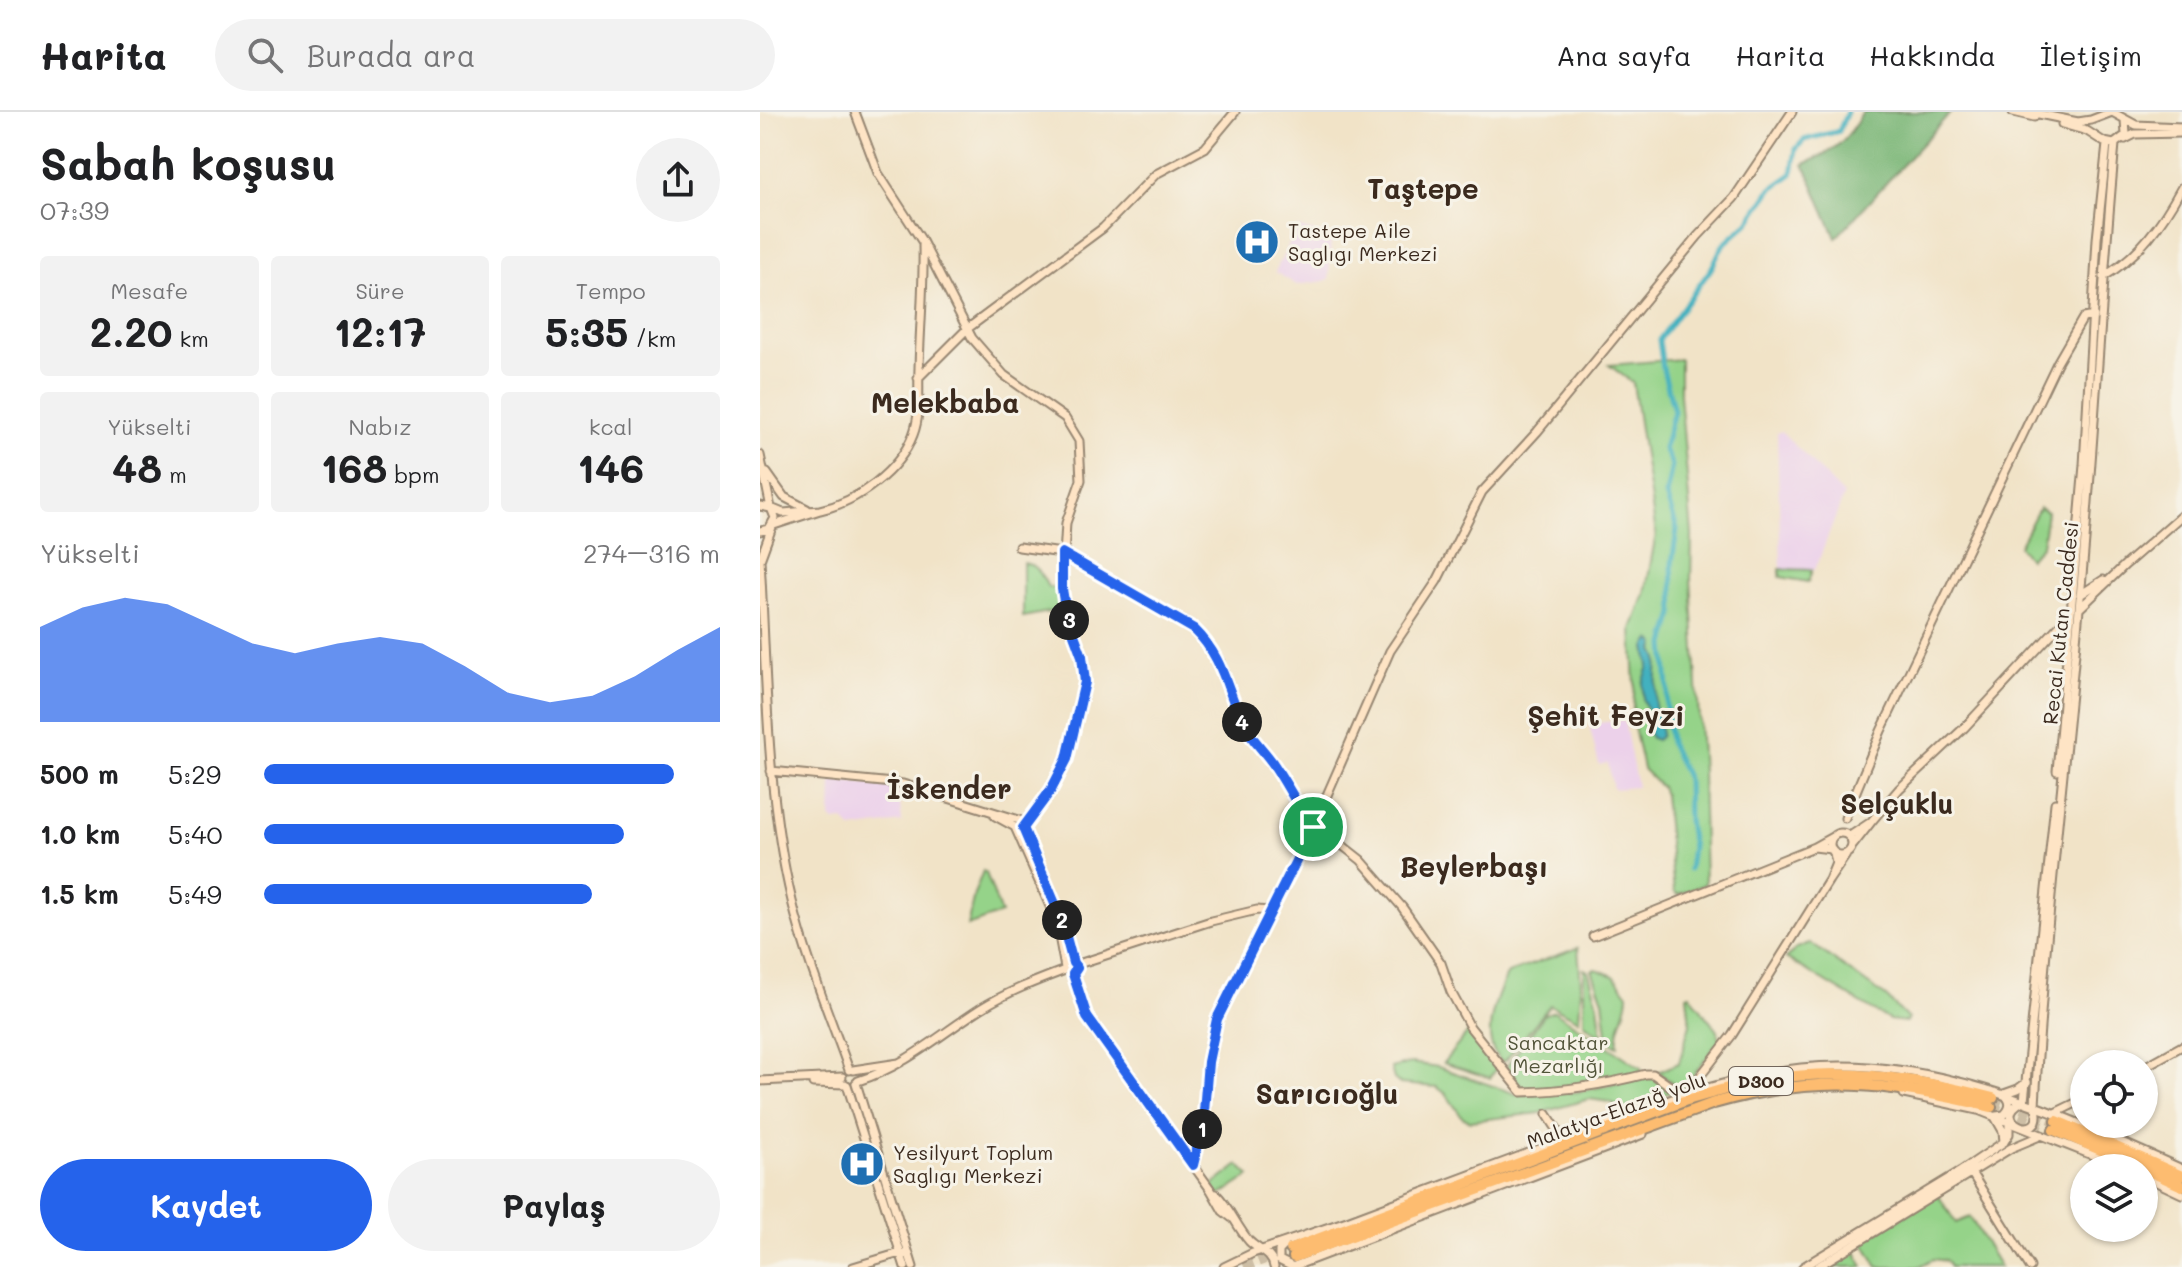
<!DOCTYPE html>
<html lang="tr">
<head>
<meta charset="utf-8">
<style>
	:root { --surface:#fff; --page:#f2f2f2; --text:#202124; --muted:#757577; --line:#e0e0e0; --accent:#2563eb }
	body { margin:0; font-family:Mali,sans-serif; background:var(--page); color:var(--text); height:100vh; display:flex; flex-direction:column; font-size:30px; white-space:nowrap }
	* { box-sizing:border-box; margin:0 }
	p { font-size:26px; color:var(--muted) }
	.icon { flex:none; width:44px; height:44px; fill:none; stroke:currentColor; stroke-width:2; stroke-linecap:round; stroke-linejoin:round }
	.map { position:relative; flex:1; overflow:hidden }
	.drawer { display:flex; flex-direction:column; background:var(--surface); width:760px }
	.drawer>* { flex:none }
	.tools { position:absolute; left:1310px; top:938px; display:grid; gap:16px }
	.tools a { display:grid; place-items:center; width:88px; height:88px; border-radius:50%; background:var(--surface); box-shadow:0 2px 6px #0004; font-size:40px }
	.pin { position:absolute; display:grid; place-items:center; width:68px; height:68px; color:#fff; margin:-34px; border:4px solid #fff; border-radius:50%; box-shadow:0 2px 8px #0007 }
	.km { position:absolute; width:40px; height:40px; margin:-20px; border-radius:50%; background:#222; color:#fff; font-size:22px; line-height:40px; text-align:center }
	.round { display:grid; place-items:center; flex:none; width:84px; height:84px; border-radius:42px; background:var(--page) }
	.overview { display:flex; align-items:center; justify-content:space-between; height:136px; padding:0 40px }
	h1 { font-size:44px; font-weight:700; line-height:60px }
	.stats { display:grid; grid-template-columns:repeat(3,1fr); gap:12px; height:136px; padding:8px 40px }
	.stats div { display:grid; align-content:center; border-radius:8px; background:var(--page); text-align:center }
	.stats b { font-size:40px; font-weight:700 }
	.stats small { font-size:22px; font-weight:400 }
	.stats p { font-size:22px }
	.chart { height:224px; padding:16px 40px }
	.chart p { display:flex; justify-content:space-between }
	.chart svg { width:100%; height:144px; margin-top:8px; fill:var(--accent); opacity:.7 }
	.cta { display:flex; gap:16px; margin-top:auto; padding:16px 40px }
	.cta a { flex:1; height:92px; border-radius:48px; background:var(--accent); color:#fff; font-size:32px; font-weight:700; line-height:92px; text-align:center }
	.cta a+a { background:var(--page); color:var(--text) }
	ul { padding:0 40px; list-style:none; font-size:26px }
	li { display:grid; grid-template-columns:128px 96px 1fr; align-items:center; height:60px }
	li i { height:20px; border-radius:10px; background:var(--accent) }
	header { display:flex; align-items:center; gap:48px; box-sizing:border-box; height:112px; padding:0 40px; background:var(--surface); border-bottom:2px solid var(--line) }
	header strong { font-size:38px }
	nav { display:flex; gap:44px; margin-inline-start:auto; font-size:28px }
	.search { width:560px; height:72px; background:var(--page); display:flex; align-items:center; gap:20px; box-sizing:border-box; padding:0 28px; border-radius:44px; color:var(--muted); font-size:30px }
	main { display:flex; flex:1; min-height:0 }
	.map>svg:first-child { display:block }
	.built { fill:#ecd1ea }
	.green { fill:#95d389; stroke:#687e54; stroke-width:2 }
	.forest { fill:#78b575; stroke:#5a704a; stroke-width:2 }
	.water { fill:#43b1bf; stroke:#3f6e6e; stroke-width:2 }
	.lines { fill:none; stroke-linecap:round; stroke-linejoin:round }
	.canal { stroke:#43b1bf; stroke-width:5 }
	.highway-tunnel { stroke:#cdbea5; stroke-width:10; stroke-dasharray:10 5; stroke-linecap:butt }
	.secondary-casing { stroke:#968672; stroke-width:11 }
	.highway-casing { stroke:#968672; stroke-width:14 }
	.secondary { stroke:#fee4c5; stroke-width:7 }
	.highway { stroke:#fdbc6f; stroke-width:10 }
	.route-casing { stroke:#fff; stroke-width:16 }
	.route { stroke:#2563eb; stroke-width:10 }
	.labels { text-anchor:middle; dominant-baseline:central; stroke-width:6; stroke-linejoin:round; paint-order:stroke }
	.shield { fill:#f7f3e8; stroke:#73665b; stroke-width:2 }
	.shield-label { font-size:18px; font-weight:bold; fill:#3b2a1e }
	.poi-label { font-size:20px; fill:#3b2a1e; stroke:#f7f3e8; text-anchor:start }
	.street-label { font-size:20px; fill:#3b2a1e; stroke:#f7f3e8 }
	.park-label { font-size:20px; fill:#525439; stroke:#f7f3e8 }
	.district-label { font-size:28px; font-weight:bold; fill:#3b2a1e; stroke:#f7f3e8 }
</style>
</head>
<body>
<header>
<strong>Harita</strong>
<div class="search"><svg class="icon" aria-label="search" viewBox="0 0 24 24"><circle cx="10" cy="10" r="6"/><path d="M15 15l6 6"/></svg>Burada ara</div>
<nav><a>Ana sayfa</a><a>Harita</a><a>Hakkında</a><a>İletişim</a></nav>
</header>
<main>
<section class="drawer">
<div class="overview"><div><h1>Sabah koşusu</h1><p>07:39</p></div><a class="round"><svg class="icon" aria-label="share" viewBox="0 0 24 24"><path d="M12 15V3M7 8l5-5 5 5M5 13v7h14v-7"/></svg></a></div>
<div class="stats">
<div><p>Mesafe</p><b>2.20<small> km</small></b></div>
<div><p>Süre</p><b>12:17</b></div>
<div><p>Tempo</p><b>5:35<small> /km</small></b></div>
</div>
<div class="stats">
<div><p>Yükselti</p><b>48<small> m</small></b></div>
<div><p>Nabız</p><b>168<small> bpm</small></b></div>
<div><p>kcal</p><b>146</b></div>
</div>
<div class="chart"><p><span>Yükselti</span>274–316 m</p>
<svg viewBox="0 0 160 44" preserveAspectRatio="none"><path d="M0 44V15L10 9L20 6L30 8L40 14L50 20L60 23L70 20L80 18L90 20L100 27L110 35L120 38L130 36L140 30L150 22L160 15V44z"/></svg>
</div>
<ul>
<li><b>500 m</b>5:29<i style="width:90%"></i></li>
<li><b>1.0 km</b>5:40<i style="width:79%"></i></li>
<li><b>1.5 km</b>5:49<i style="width:72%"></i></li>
</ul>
<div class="cta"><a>Kaydet</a><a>Paylaş</a></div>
</section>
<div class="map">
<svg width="1422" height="1155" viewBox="0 0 1422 1155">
	<rect width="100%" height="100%" fill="#f7f3e8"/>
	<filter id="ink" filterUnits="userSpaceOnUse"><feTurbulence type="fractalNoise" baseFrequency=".0125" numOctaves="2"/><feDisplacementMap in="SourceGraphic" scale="16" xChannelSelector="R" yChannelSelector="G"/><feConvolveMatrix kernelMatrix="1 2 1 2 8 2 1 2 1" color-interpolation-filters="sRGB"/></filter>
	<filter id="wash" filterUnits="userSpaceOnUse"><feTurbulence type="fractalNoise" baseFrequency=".006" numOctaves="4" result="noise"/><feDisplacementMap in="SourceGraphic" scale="32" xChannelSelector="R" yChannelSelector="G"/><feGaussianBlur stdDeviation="1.8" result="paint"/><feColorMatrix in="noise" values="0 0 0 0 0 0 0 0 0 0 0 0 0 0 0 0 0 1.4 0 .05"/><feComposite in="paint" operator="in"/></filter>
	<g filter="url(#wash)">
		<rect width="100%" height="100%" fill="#f1e3c7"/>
		<path class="built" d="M 537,115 L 571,125 L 569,167 L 564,169 L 537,173 L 515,160 Z
			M 1021,319 L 1084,383 L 1055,458 L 1021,457 L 1017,321 Z
			M 864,608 L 877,675 L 853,677 L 848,651 L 839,653 L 829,612 Z
			M 72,668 L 138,675 L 142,710 L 91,717 L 84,708 L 74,709 L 71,707 Z"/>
		<path class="green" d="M 920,247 L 920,283 L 932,423 L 931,467 L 942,661 L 945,772 L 918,783 L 914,779 L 904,683 L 901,675 L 883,657 L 872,606 L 875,572 L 872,517 L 885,482 L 896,422 L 873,271 L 849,253 Z
			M 1279,396 L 1287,400 L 1282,433 L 1269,447 L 1259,434 Z
			M 263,451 C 277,452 282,464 288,475 L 298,476 L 302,495 L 299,498 L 263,505 Z
			M 1020,457 L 1052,458 L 1048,470 L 1020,465 Z
			M 223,759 L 226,761 L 241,802 L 207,814 L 214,782 Z
			M 1050,831 L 1126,885 L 1148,907 L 1146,910 L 1129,908 L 1026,846 L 1037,836 Z
			M 818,836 L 821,873 L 819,908 L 790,893 L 746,948 L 742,950 C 718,929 736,885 748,861 Z
			M 824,857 L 828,859 L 838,892 L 842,925 L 824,911 Z
			M 836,857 L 854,864 L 868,882 C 868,901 855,915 858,934 L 853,932 L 847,922 L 843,888 L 832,858 Z
			M 930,882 L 957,919 L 960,928 L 924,975 L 918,975 L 898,960 L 919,951 L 930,912 L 927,883 Z
			M 794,899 L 881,956 L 882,960 L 843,971 L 764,978 L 746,955 L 785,902 Z
			M 709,919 L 738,954 L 730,966 L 683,951 Z
			M 651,951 L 678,955 L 756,982 L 817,980 L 892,964 L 913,979 L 863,998 L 850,990 L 829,987 L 780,1001 L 710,1009 L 702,1005 L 686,982 L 677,975 L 640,972 L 634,967 L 631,956 Z
			M 479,1053 L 490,1064 L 459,1084 L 452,1074 Z
			M 1178,1083 L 1196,1111 L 1210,1105 L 1240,1155 L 1190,1155 L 1187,1149 L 1173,1147 L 1158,1155 L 1118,1155 L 1103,1129 Z
			M 1094,1136 L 1103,1155 L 1063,1155 Z"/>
		<path class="forest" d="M 1103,0 L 1191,0 L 1076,126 L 1044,52 C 1075,39 1086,30 1103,0 Z"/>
		<path class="water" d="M 891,528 L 896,532 L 894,538 L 898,546 L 895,594 L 900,609 L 901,624 L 896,628 L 891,626 L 887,618 L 891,606 L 883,588 L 883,571 L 889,554 L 886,535 Z"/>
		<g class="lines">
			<path class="canal" d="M 929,757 L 932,735 L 928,708 L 927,667 L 910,631 L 906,592 L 908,578 L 905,532 L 914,501 L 912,452 L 917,417 L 906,383 L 912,353 L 904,337 L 914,299 L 903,257 L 899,228 L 951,157 L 963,133 L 989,110 L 1011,77 L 1032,62 L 1036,37 L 1044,28 L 1079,19 L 1087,0"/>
		</g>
	</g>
	<g filter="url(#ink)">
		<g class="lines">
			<path class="highway-tunnel" d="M 1233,986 L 1297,1009
				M 1231,995 L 1294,1018
				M 484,1155 L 531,1137"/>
			<g class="secondary-casing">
				<path id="secondary" d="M 95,0 L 118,61 L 162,129 L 212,226 L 244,263 L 305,306 L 319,329 L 321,368 L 306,411 L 302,477 L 306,501 L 322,544 L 325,570 L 307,647 L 291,678 L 263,716 L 255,715
					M 1253,0 L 1274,5
					M 1269,0 L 1318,10 L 1331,8 L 1352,0 L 1376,13 L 1422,15
					M 1302,12 L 1327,19 L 1344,30 L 1354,32 L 1366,23 L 1365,8
					M 1365,27 L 1375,22 L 1422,21
					M 1343,165 C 1379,144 1402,112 1422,75
					M 158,266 L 207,217 L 343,116 L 396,62 L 445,36 L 475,0
					M 0,343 L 11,396 L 23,401 L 60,398 L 14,413
					M 7,361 L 24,385 L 47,397
					M 0,394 L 11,396 L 15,406 L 9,417 L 0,419
					M 60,398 C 97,390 139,359 153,323 C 161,303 158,278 159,256 C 160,215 164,174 163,133
					M 259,435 L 302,441 L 434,517 L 445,528 L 460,550 L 481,608 L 525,670 L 534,691 L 553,715 L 573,726 L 601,748 L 642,795 L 681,851 L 691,880 L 710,915 L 762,980 C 805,979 844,973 886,962 L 893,962 L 923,983
					M 0,445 L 0,448 L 12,415
					M 0,448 C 7,562 5,677 32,789 C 46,847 69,902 89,958
					M 1366,452 L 1422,403
					M 1320,483 L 1343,468
					M 1320,496 L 1367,451
					M 11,659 L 143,672 L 259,708 L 264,711 L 265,723 L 301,806 L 313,851
					M 1297,659 L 1324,353 L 1337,127 L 1347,32
					M 235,704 L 255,715 L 296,808 L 305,856
					M 1085,706 L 1121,619 L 1297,251 L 1323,206 L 1334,204
					M 1111,710 L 1139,677 L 1204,616 L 1309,503
					M1070 732a11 11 0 1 1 22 0a11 11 0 1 1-22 0Z
					M 1090,724 L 1111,710 L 1093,733
					M 1071,737 L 1054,735 L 1072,725
					M 1074,741 L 1076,751 L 1069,768 L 1086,743
					M 833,824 L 1054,735
					M 315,853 L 451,809 L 497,798 L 509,799
					M 313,862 L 327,905 L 451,1078 L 463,1099 L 472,1106
					M 1384,955 L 1422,934
					M 93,958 L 139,951
					M 0,969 L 82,965
					M 98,969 C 147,953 178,924 220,897 C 247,880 276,869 305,858
					M 53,971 L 85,972
					M 96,971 L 153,1155
					M 87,973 L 145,1155
					M 928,980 L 972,923 L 1069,768
					M 1144,982 L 1218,998 L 1365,1056
					M 1264,989 L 1295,691
					M 1261,990 C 1229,1009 1285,1032 1276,996
					M 1275,994 C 1284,824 1305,655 1320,486 C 1334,335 1341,183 1355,32
					M 1295,1001 L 1324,987
					M 787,1002 L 804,1028
					M 1236,1004 L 1244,1003 C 1252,995 1251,989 1244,982 L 1258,977 L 1267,970
					M 1235,1005 L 1243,1019 L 1244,1030
					M 433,1053 L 443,1012 L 448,950 L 457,907 L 553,715 L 630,539 L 677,469 L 722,380 L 777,320 L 938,124 L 974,86 L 1032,0
					M 1209,1057 L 1270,1155
					M 1384,1064 L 1422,1082
					M 456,1082 C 470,1096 476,1114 489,1129 C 499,1139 512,1141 514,1155
					M 525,1133 L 519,1139 L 519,1148 L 533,1155
					M 93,1155 L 140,1141 L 144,1143
					M 464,1155 L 493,1141 L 587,1109 L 923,983 C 962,972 1001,960 1041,956 C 1178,942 1301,1003 1422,1057
					M 532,1155 L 883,1022
					M 1043,1155 L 1201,1059 L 1244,1030 L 1249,1022 L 1249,1011
					M 1057,1155 L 1251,1036 L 1282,1023"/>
			</g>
			<g class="highway-casing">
				<path id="highway" d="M 1297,1009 L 1422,1064
					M 1294,1018 L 1382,1056
					M 1384,1057 L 1422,1074
					M 531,1137 L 924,989 C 946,983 968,975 990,971 C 1072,953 1153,965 1233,986
					M 534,1145 L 954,991 C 1055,962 1130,970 1231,995"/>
			</g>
			<use href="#secondary" class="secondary"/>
			<use href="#highway" class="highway"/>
		</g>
	</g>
	<g class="lines" filter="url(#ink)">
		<g class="route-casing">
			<path id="route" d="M 302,441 L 434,517 C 462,544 466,574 481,608 C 489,625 503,637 514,653 C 528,674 538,695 553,715 L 457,907 L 448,950 L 443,1012 L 433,1053 L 327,905 L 313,862 L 317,856 L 313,851 L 301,806 L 263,716 L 291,678 L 307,647 L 325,570 L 322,544 L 306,501 L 302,477 Z"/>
		</g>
		<use href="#route" class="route"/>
	</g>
	<defs>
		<g id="hospital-disc" transform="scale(2.3)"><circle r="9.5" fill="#1f6fb2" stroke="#f7f3e8"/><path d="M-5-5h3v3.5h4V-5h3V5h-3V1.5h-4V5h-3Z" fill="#fff"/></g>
	</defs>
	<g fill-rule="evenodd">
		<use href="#hospital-disc" x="497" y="130"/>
		<use href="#hospital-disc" x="102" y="1052"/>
	</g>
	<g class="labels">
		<rect class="shield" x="969" y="955" width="64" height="28" rx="6"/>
		<g class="shield-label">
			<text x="1001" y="969">D300</text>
		</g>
		<g class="poi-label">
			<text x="528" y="118">Tastepe Aile<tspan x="528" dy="23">Saglıgı Merkezi</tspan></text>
			<text x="133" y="1040">Yesilyurt Toplum<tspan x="133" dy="23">Saglıgı Merkezi</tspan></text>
		</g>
		<g class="street-label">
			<text transform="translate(1300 511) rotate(-84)">Recai Kutan Caddesi</text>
			<text transform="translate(856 998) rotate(-20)">Malatya-Elazığ yolu</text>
		</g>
		<g class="park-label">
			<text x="798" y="930">Sancaktar<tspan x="798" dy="23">Mezarlığı</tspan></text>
		</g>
		<g class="district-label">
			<text x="663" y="76">Taştepe</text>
			<text x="185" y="290">Melekbaba</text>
			<text x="846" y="603">Şehit Feyzi</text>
			<text x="189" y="676">İskender</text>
			<text x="1137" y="691">Selçuklu</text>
			<text x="714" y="754">Beylerbaşı</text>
			<text x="567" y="981">Sarıcıoğlu</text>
		</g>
	</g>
</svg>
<div class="tools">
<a><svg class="icon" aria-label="locate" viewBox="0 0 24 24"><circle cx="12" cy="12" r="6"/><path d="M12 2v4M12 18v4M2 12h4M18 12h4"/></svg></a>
<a><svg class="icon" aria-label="layers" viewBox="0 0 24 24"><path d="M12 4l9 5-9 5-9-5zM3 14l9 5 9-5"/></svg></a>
</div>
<div class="pin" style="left:553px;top:715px;background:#1e9e55"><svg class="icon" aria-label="arrive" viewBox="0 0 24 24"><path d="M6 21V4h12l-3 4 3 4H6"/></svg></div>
<b class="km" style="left:442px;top:1017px">1</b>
<b class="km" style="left:302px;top:808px">2</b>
<b class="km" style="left:309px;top:508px">3</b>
<b class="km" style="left:482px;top:610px">4</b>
</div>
</main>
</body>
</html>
